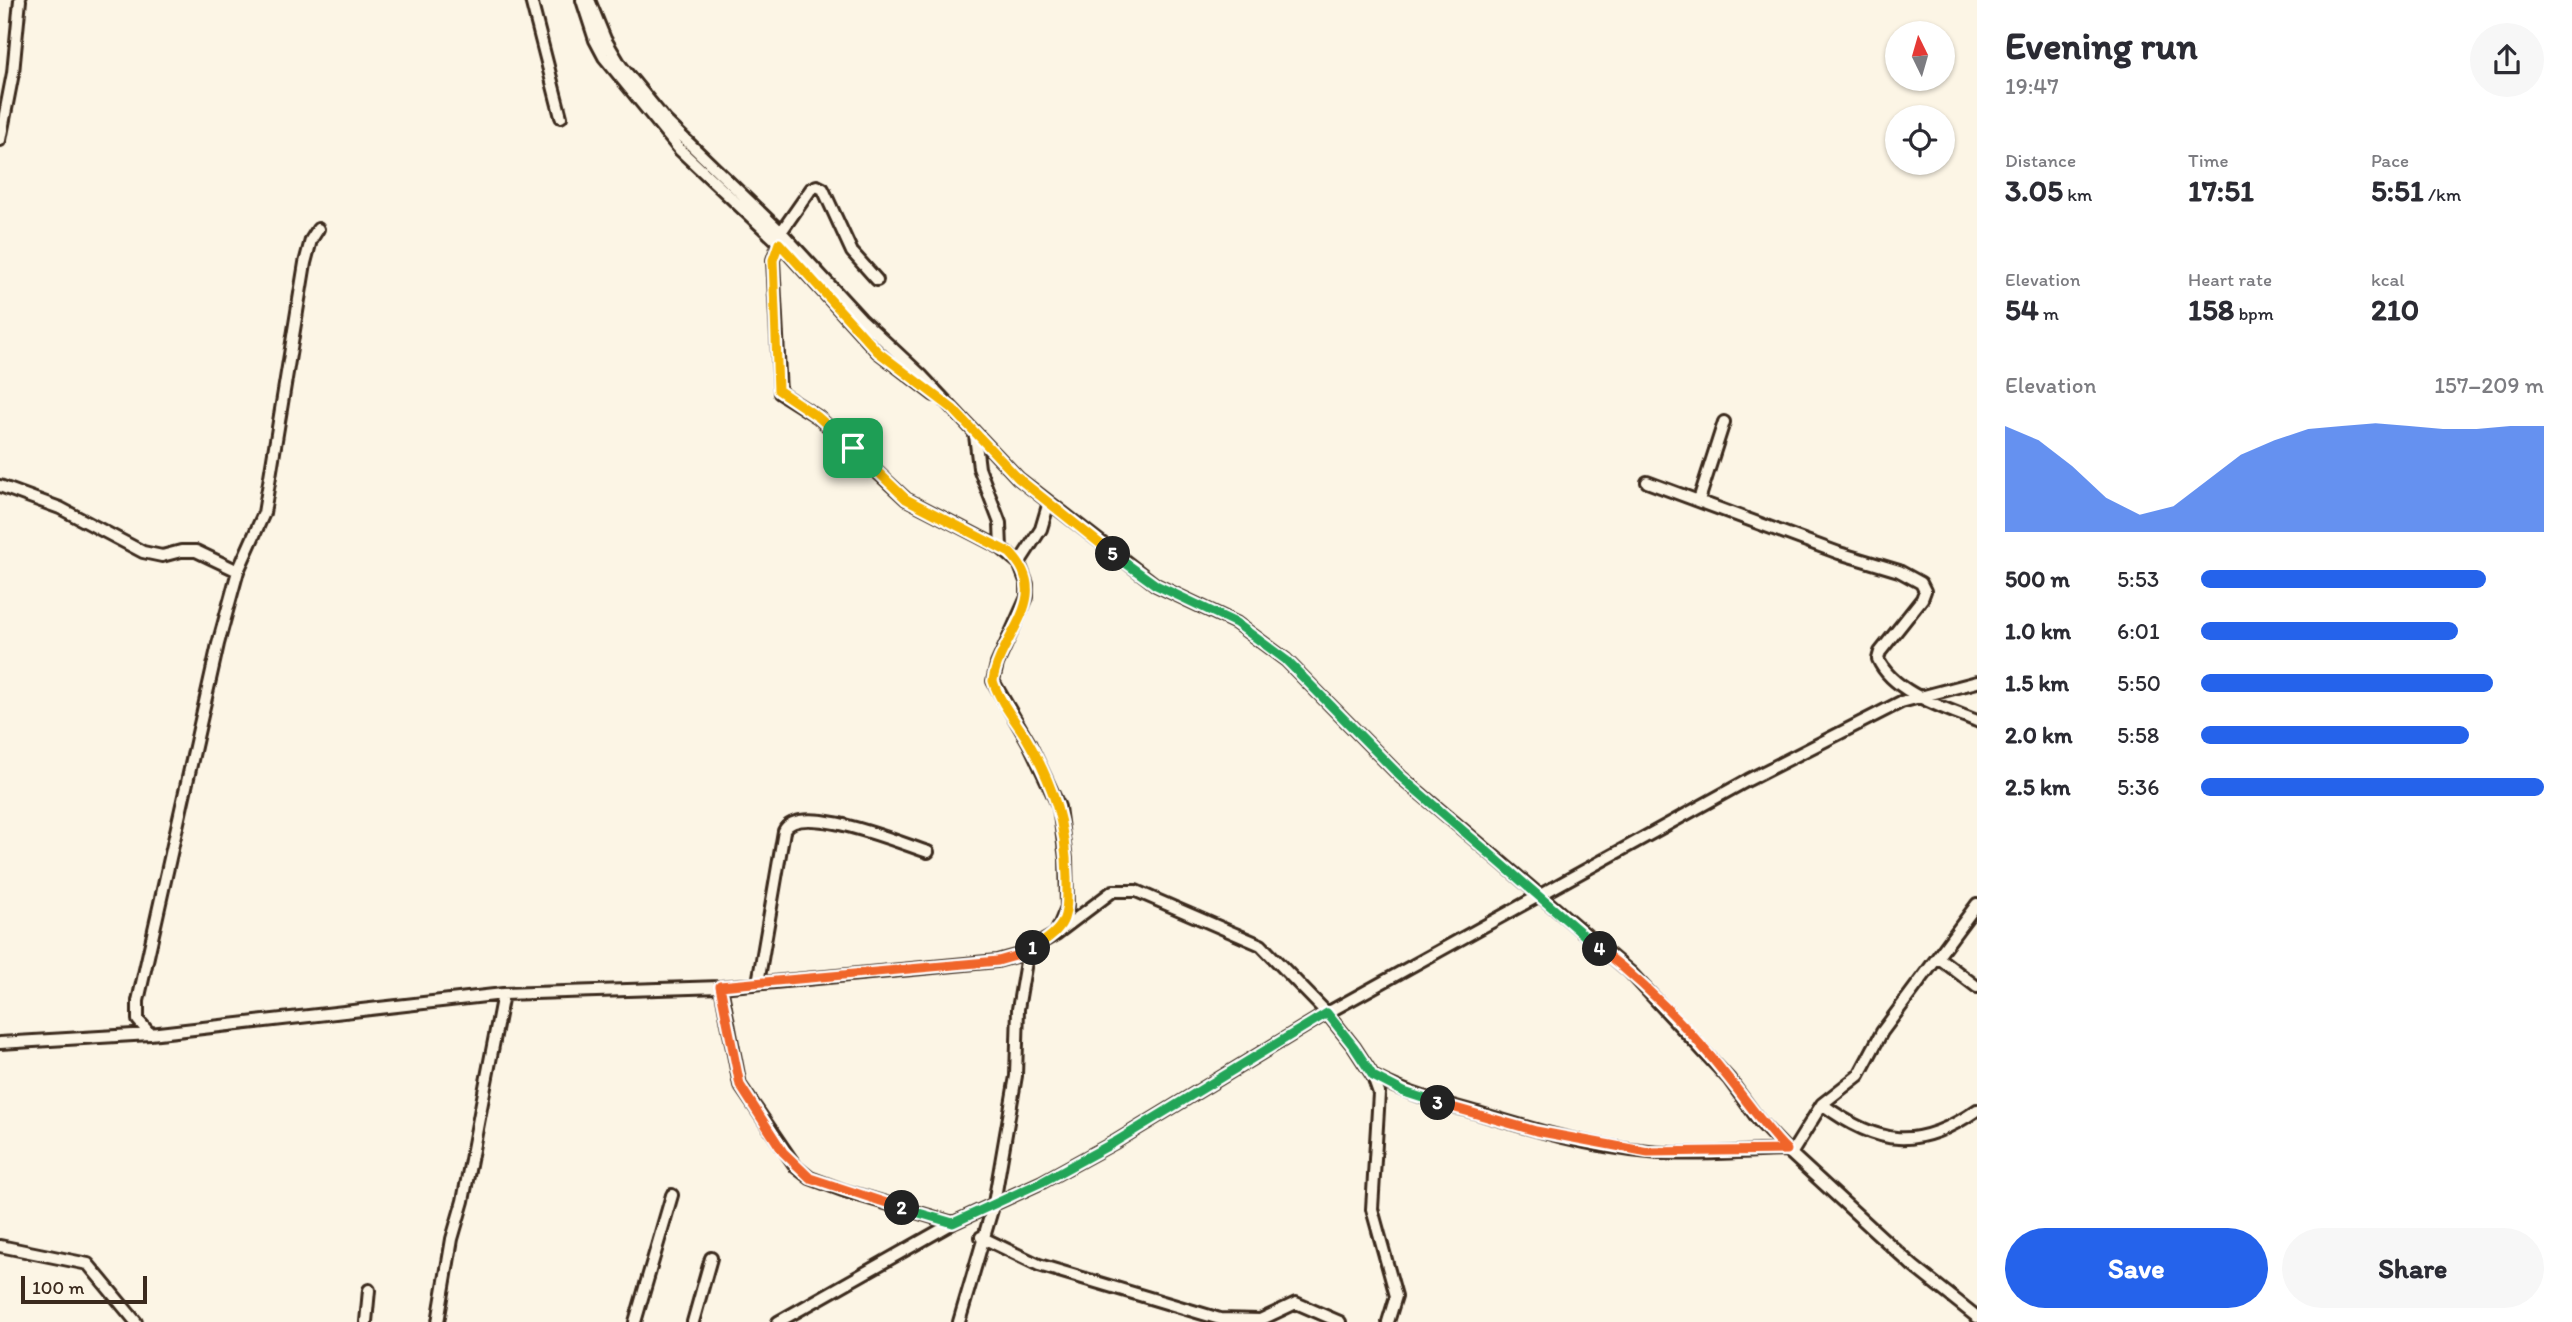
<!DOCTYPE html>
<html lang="en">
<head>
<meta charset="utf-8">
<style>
	:root { --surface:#fff; --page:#f7f7f7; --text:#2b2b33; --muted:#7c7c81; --accent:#2563eb }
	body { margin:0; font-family:Itim,sans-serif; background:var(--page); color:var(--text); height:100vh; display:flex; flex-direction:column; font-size:26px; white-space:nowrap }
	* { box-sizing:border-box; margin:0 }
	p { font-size:23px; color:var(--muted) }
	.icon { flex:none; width:38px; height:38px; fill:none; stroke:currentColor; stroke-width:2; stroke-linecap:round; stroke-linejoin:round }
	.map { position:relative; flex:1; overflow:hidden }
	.sheet { display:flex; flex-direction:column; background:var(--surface); width:595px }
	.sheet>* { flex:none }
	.needle { width:46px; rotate:355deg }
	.buttons { position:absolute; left:1885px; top:21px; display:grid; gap:14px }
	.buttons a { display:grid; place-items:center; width:70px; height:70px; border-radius:50%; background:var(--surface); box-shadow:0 2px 5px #0004; font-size:35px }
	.scale { position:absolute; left:21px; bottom:18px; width:126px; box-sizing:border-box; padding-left:7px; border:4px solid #3b2a1e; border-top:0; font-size:19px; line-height:24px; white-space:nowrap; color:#3b2a1e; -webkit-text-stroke:5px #fcf5e5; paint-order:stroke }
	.pin { position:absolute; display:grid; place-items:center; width:60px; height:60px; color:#fff; margin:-30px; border-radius:14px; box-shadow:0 4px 10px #0006 }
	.km { position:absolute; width:35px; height:35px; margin:-18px; border-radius:50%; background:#222; color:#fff; font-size:19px; line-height:35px; text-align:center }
	.round { display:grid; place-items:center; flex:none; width:74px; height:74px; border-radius:37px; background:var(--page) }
	.head { display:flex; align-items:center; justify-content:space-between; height:119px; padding:0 28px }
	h1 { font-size:38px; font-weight:700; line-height:52px }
	.figures { display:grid; grid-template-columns:repeat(3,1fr); gap:10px; height:119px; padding:7px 28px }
	.figures div { display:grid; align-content:center }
	.figures b { font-size:30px; font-weight:700 }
	.figures small { font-size:19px; font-weight:400 }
	.figures p { font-size:19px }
	.chart { height:196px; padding:14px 28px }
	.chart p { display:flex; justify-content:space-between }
	.chart svg { width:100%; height:126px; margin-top:7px; fill:var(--accent); opacity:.7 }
	.action { display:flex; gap:14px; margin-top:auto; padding:14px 28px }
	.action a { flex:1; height:80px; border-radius:42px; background:var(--accent); color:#fff; font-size:28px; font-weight:700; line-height:80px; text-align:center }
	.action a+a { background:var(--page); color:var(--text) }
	ul { padding:0 28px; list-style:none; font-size:23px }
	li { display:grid; grid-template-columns:112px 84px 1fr; align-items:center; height:52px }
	li i { height:18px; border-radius:9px; background:var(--accent) }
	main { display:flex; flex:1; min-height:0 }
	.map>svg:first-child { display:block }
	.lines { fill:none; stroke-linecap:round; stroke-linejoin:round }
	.minor-casing { stroke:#3b2a1e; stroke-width:16 }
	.minor { stroke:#fcf5e5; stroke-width:10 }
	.split-1-casing { stroke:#fff; stroke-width:14 }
	.split-2-casing { stroke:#fff; stroke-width:14 }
	.split-3-casing { stroke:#fff; stroke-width:14 }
	.split-4-casing { stroke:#fff; stroke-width:14 }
	.split-5-casing { stroke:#fff; stroke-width:14 }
	.split-6-casing { stroke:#fff; stroke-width:14 }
	.split-1 { stroke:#f5b400; stroke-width:9 }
	.split-2 { stroke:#f0652b; stroke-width:9 }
	.split-3 { stroke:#22a559; stroke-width:9 }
	.split-4 { stroke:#f0652b; stroke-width:9 }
	.split-5 { stroke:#22a559; stroke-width:9 }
	.split-6 { stroke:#f5b400; stroke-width:9 }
</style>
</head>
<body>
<main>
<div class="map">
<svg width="1977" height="1322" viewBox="0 0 1977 1322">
	<rect width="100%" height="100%" fill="#fcf5e5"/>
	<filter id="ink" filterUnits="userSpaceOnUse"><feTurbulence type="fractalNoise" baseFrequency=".0143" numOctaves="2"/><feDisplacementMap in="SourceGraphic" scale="14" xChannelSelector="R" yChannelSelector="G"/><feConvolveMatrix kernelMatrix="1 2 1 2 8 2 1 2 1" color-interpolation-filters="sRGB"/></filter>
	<g filter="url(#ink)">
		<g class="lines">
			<g class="minor-casing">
				<path id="minor" d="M 531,0 L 561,117
					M 582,0 L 595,40 L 604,57 L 680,150 L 779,243 L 878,352 L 934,395
					M 589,0 L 605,39 L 621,66 L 666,121 L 781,232 L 861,319 L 921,375 L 1018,478 L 1156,585 L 1236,623 L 1286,660 L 1401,777 L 1630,972 L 1729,1079 L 1760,1122 L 1787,1150 L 1913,1266 L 1977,1317
					M 0,140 L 13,73 L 20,0
					M 781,232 L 811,189 L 817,186 L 823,189 L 852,252 L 877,280
					M 779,243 L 773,260 L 780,393 L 818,417 L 906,499 L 1001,548 L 1019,563 L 1027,584 L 1027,597 L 997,664 L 993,681 L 1029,743 L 1059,807 L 1066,859 L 1067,907 L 1057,931
					M 975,435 L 979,468 L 1000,523 L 1001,548
					M 1647,482 L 1839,553 L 1899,571 L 1921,583 L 1925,591 L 1922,599 L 1880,652 L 1878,659 C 1893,693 1945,708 1977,721
					M 0,486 L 60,508 L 143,552 L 162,556 L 181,551 L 196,551 L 238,571
					M 1699,500 L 1724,422
					M 1019,563 L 1041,529 L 1049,502
					M 1939,958 L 1977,987
					M 758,983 L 784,831 C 798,800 902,844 928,852
					M 721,987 L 740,1085 L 796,1167 L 810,1178 L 845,1191 L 953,1223
					M 150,1034 L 138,1020 L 138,1001 L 218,644 L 238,571 L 264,513 L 305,263 L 311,240 L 318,229
					M 0,1043 L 150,1034 L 503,994 L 721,987 L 997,961 L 1019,955 L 1056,934 L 1113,891 L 1136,891 L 1261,945 L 1327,1013 L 1354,1047 L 1373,1076 L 1379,1093 L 1372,1209 L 1396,1296 L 1388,1322
					M 1373,1076 C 1407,1094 1441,1103 1478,1113 C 1534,1130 1591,1147 1649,1152 C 1695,1156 1742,1151 1787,1150
					M 1822,1104 C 1878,1146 1918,1151 1977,1110
					M 1791,1154 L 1822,1104 L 1859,1075 L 1882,1032 L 1977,904
					M 981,1237 L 1039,1265 L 1220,1319 L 1260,1320 L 1296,1303 L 1340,1322
					M 0,1246 L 88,1264 L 136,1322
					M 366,1322 L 369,1290
					M 438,1322 L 452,1239 L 463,1201 L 503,994
					M 635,1322 L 672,1195
					M 693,1322 L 711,1258
					M 778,1322 L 953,1223 L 1042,1182 L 1115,1142 L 1327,1013 L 1748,780 L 1901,702 L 1977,682
					M 959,1322 L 994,1203 L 1016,1076 L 1018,1009 L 1028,950"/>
			</g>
			<use href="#minor" class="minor"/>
		</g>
	</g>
	<g class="lines" filter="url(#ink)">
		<g class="split-1-casing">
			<path id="split-1" d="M 853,448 L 906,499 L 1010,553 C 1055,598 999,635 993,681 C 999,700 1014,719 1025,736 C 1053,783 1066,823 1067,878 C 1067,917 1069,927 1033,948"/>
		</g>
		<g class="split-2-casing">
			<path id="split-2" d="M 902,1208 L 810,1178 L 783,1152 L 740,1085 L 720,986 L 998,961 L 1019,955 L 1033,948"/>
		</g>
		<g class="split-3-casing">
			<path id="split-3" d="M 902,1208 L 953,1223 L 1042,1182 L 1115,1142 L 1327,1013 L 1354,1047 L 1373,1076 L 1404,1092 L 1438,1103"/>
		</g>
		<g class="split-4-casing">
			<path id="split-4" d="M 1438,1103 L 1536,1131 L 1648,1152 L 1787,1150 C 1765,1128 1749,1104 1729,1079 C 1692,1032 1648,986 1600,949"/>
		</g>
		<g class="split-5-casing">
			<path id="split-5" d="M 1113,554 L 1156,585 L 1236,623 L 1286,660 L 1401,777 L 1600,949"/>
		</g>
		<g class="split-6-casing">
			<path id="split-6" d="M 853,448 L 818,417 L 778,390 L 773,260 L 779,243 L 878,352 L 953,409 L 1018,478 L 1113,554"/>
		</g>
		<use href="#split-1" class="split-1"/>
		<use href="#split-2" class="split-2"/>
		<use href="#split-3" class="split-3"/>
		<use href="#split-4" class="split-4"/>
		<use href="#split-5" class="split-5"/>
		<use href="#split-6" class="split-6"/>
	</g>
</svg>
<div class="buttons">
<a><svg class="needle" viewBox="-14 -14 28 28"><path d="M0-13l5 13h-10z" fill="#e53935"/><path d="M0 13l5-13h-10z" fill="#7c7c81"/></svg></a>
<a><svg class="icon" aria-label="locate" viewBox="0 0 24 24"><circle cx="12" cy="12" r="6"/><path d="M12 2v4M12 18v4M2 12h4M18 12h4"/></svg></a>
</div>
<div class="scale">100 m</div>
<div class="pin" style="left:853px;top:448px;background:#1e9e55"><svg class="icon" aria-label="arrive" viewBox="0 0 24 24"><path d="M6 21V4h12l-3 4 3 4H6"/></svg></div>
<b class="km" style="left:1033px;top:948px">1</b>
<b class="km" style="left:902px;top:1208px">2</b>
<b class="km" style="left:1438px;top:1103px">3</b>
<b class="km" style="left:1600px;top:949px">4</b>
<b class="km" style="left:1113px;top:554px">5</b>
</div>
<section class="sheet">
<div class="head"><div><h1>Evening run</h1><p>19:47</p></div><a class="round"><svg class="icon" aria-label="share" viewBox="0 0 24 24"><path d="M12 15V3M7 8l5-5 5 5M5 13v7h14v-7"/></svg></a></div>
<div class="figures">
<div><p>Distance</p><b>3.05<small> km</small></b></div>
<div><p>Time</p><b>17:51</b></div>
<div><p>Pace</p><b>5:51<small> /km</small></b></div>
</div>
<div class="figures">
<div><p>Elevation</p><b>54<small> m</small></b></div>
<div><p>Heart rate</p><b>158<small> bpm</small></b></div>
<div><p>kcal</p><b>210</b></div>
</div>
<div class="chart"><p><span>Elevation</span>157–209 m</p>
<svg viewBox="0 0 160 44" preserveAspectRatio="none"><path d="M0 44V7L10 12L20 21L30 32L40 38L50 35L60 26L70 17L80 12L90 8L100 7L110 6L120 7L130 8L140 8L150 7L160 7V44z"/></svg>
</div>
<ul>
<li><b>500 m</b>5:53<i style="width:83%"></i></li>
<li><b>1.0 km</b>6:01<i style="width:75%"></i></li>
<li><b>1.5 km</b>5:50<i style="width:85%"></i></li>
<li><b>2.0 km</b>5:58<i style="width:78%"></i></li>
<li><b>2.5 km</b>5:36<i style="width:100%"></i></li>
</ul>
<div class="action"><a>Save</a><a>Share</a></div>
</section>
</main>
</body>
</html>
